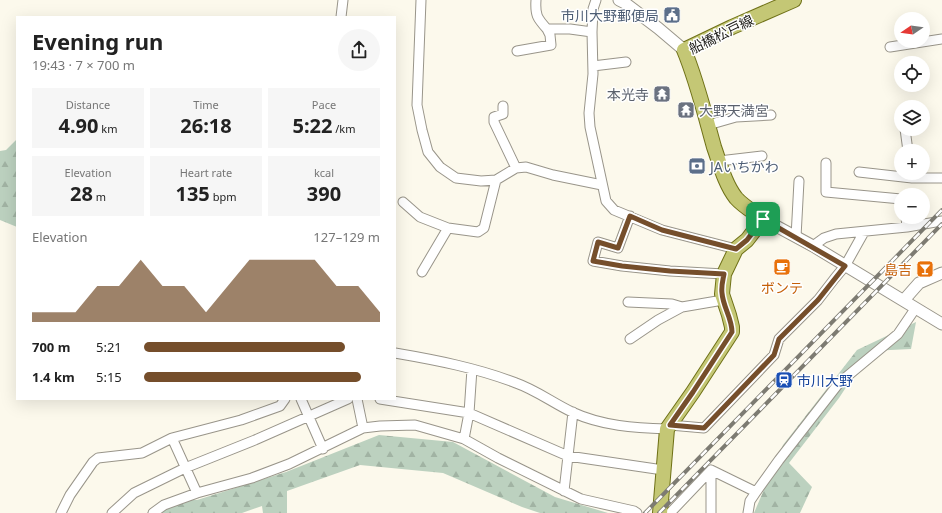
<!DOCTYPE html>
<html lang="en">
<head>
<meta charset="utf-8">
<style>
	:root { --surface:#fff; --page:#f6f6f6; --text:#222; --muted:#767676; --accent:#754e2b }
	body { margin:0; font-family:"Noto Sans","Noto Sans JP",sans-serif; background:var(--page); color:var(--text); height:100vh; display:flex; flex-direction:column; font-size:15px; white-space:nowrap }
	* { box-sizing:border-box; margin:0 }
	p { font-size:13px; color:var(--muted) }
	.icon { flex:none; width:22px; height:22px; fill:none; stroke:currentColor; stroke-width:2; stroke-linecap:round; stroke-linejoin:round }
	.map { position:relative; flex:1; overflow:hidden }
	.sheet { position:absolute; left:16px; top:16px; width:380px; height:384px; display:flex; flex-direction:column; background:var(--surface); border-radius:0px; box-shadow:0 4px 16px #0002 }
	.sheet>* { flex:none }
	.needle { width:26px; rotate:257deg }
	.fabs { position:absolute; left:894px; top:12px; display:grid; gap:8px }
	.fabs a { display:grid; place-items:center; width:36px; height:36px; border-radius:50%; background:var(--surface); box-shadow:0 4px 16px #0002; font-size:20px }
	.pin { position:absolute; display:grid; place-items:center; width:34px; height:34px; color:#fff; margin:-17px; border-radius:8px; box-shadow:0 2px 6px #0006 }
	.round { display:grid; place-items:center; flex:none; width:42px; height:42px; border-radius:21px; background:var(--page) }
	.headline { display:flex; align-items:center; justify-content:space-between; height:68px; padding:0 16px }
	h1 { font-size:22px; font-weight:700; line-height:30px }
	.metrics { display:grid; grid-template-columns:repeat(3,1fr); gap:6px; height:68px; padding:4px 16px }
	.metrics div { display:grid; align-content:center; border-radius:0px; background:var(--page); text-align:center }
	.metrics b { font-size:20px; font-weight:700 }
	.metrics small { font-size:11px; font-weight:400 }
	.metrics p { font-size:11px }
	.chart { height:112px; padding:8px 16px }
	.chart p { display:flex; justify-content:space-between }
	.chart svg { width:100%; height:72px; margin-top:4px; fill:var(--accent); opacity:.7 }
	ul { padding:0 16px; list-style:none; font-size:13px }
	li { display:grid; grid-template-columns:64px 48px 1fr; align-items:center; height:30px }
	li i { height:10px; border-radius:5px; background:var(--accent) }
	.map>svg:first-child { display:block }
	.forest { fill:url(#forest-firs) }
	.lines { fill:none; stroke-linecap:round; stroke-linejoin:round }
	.minor-casing { stroke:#99958a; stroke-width:11 }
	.tertiary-casing { stroke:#99958a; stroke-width:13 }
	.primary-casing { stroke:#6f7117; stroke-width:16 }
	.minor { stroke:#fff; stroke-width:9 }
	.tertiary { stroke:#fff; stroke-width:11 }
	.primary { stroke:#c4c775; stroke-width:14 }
	.rail-casing { stroke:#7d7b72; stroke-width:4 }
	.rail { stroke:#fff; stroke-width:2.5; stroke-dasharray:8; stroke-linecap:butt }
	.route-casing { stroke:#fff; stroke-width:8 }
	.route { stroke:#754e2b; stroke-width:5 }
	.labels { text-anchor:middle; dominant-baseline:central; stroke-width:3; stroke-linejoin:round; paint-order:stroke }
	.service-label { font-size:14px; fill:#4e5e75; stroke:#fff; text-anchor:end }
	.street-label { font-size:14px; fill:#1a1914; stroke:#fff }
	.worship-label { font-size:14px; fill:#5b616d; stroke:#fff; text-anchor:end }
	.food-label { font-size:14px; fill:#c56008; stroke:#fff; text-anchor:end }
	.transit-label { font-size:14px; fill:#164399; stroke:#fff; text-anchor:start }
</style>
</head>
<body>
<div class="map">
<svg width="942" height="513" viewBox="0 0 942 513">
	<defs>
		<pattern id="forest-firs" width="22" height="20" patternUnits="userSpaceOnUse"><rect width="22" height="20" fill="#bcd1bf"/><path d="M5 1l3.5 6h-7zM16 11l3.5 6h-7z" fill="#a1b3a3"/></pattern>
	</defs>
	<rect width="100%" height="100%" fill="#fcf9ec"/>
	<path class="forest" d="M 17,139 L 17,227 L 0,220 L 0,151 L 6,150 Z
		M 916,322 L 911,349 L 870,351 L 839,398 L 789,463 L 812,487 L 800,513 L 754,513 L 783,445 L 857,350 Z
		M 379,435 L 453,442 L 555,497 L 608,513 L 540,513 L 522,507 L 443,473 L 360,465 L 287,491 L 287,513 L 263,513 L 262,506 L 242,513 L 147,513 L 167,499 L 197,500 L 286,472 Z"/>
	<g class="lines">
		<g class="minor-casing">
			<path id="minor" d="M 421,0 L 417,105 L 422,130 L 428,152 L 440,167 L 456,178 L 481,181 L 496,180 L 516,168 L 526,167 L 553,175 L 602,185
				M 536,0 C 535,15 537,18 547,29 L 570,29 L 592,32
				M 596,0 L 593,9 L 592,32 L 593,74 L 589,113 L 590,127 L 606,201 L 614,210 L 662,230 L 736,249
				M 341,17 L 343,0
				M 890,47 L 942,39
				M 517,51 L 551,45 L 550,35 L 547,29
				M 593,66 L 626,62
				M 503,106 L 503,114 L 494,117 L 494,122 L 516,168
				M 708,125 L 736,117 L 771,115
				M 905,129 L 908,151
				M 719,161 L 762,156
				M 826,163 L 826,192 L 901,199
				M 859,172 L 912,178
				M 911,173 L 912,178 L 942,178
				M 403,202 L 420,217 L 448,228 L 478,232 L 484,228 L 496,180
				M 630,216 L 618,248 L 598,242 L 593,261 L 622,266 L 670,271 L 724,274
				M 906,217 L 907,227
				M 796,237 L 799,181
				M 813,246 L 824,238 L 836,234 L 907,227 L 942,221
				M 422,272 L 448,228
				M 628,302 L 672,304 L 682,307
				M 630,339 L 658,320 L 682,307 L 723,300
				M 395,353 C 436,360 477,368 516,383 C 536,390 553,403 572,412 C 602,426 635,428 667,429
				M 301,399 L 323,449
				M 357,399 L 363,428
				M 380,399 L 469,413 L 568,456 L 663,470
				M 670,425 L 704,428 L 774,355 L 779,339 L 818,300 L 835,278 L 845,266 L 864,232
				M 172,438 L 197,493
				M 464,439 L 469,413 L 472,369
				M 711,470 L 711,513
				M 564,491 L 573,412
				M 61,513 L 70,495 L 93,462 L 98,458 L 142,453 L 172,438 L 241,420 L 280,406 L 285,399
				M 112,513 L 134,493 L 185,468 L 255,440 L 348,399
				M 153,513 L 164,505 L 197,493 L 252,478 L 289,464 L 363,428 L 380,426 L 415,425 L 464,439 L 498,458 L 581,499 L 634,511 L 637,513
				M 670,513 L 711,470 L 756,492
				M 748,513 L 750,501 L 756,492 L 779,460 L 839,383 L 898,334 L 915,309"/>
		</g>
		<g class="tertiary-casing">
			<path id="tertiary" d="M 619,0 L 625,3 L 658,28 L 684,50
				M 763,219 L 813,246 L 942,324
				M 904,300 L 919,283 L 942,273"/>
		</g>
		<g class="primary-casing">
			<path id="primary" d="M 660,513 L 667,429 L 693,392 L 732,332 L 732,327 L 729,315 L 722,294 L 724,274 L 736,249 L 747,240 L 763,219 C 754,212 744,207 736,198 C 725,184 720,164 714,147 C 705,115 697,81 684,50 L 732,27 L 794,0"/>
		</g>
		<use href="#minor" class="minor"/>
		<use href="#tertiary" class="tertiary"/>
		<use href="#primary" class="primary"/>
		<g class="rail-casing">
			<path id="rail" d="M 645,513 L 942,210
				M 659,513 L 942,224"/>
		</g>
		<use href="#rail" class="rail"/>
	</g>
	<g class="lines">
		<g class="route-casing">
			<path id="route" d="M 630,216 L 662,230 L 736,249 L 747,240 L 763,219 L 845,266 L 818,300 L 779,339 L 774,355 L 704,428 L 670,425 L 693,392 L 732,332 C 732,318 723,307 722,293 C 721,286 723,280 724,274 L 670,271 L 622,266 L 593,261 L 598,242 L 618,248 Z"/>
		</g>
		<use href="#route" class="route"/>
	</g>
	<defs>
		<g id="civic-square" transform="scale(0.9)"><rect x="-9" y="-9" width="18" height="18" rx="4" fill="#5c6f8a" stroke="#fff"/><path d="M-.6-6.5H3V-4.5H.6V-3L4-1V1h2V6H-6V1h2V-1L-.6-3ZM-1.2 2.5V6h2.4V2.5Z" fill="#fff"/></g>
		<g id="temple-square" transform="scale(0.9)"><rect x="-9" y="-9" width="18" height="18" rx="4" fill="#6b7280" stroke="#fff"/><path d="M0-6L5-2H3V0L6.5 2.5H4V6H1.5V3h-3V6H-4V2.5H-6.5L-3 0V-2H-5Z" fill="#fff"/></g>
		<g id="bank-square" transform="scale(0.9)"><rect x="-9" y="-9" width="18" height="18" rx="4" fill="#5c6f8a" stroke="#fff"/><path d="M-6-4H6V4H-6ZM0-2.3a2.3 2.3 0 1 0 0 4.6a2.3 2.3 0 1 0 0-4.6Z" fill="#fff"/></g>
		<g id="cafe-square" transform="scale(0.9)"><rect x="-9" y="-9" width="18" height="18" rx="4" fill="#e8710a" stroke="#fff"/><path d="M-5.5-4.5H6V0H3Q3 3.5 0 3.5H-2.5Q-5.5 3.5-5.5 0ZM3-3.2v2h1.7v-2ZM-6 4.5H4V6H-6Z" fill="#fff"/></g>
		<g id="bar-square" transform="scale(0.9)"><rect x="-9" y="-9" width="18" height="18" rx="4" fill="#e8710a" stroke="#fff"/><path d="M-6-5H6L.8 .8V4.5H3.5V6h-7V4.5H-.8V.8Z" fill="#fff"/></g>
		<g id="station-square" transform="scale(0.9)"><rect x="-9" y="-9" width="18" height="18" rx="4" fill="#1a4fb4" stroke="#fff"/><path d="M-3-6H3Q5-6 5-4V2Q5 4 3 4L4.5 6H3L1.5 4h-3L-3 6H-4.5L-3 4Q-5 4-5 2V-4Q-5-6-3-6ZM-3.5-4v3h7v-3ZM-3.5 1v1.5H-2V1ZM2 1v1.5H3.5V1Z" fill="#fff"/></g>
	</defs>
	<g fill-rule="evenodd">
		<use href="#civic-square" x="672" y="15"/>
		<use href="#temple-square" x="662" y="94"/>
		<use href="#temple-square" x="686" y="110"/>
		<use href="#bank-square" x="697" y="166"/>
		<use href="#cafe-square" x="782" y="267"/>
		<use href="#bar-square" x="925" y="269"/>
		<use href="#station-square" x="784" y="380"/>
	</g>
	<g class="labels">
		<g class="service-label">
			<text x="659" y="15">市川大野郵便局</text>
			<text x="710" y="166" text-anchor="start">JAいちかわ</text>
		</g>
		<g class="street-label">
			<text transform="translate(721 34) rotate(-26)">船橋松戸線</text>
		</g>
		<g class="worship-label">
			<text x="649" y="94">本光寺</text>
			<text x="699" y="110" text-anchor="start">大野天満宮</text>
		</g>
		<g class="food-label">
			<text x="912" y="269">島吉</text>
			<text x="782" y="287" text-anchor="middle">ボンテ</text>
		</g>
		<g class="transit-label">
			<text x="797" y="380">市川大野</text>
		</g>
	</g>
</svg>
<div class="fabs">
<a><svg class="needle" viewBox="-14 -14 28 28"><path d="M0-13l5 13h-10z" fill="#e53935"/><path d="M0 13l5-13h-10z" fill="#767676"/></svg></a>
<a><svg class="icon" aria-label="locate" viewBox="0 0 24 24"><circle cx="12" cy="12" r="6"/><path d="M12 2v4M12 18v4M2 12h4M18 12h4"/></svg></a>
<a><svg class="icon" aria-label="layers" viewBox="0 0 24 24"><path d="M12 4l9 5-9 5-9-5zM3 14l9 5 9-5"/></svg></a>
<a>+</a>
<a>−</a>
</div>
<div class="pin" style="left:763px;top:219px;background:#1e9e55"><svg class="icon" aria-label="arrive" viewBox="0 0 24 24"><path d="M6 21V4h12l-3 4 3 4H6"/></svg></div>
<section class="sheet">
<div class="headline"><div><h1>Evening run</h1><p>19:43 · 7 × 700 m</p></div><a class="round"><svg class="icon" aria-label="share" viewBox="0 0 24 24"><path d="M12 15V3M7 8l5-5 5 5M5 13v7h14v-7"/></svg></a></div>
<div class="metrics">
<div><p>Distance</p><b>4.90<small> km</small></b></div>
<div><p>Time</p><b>26:18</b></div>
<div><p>Pace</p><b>5:22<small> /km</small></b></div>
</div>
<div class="metrics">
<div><p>Elevation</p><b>28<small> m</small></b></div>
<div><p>Heart rate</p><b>135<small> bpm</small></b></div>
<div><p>kcal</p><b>390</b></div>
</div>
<div class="chart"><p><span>Elevation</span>127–129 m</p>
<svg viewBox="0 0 160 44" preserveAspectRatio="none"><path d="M0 44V38L10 38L20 38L30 22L40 22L50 6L60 22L70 22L80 38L90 22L100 6L110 6L120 6L130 6L140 22L150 22L160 38V44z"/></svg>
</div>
<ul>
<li><b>700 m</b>5:21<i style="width:85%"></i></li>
<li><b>1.4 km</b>5:15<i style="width:92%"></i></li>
</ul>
</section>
</div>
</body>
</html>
